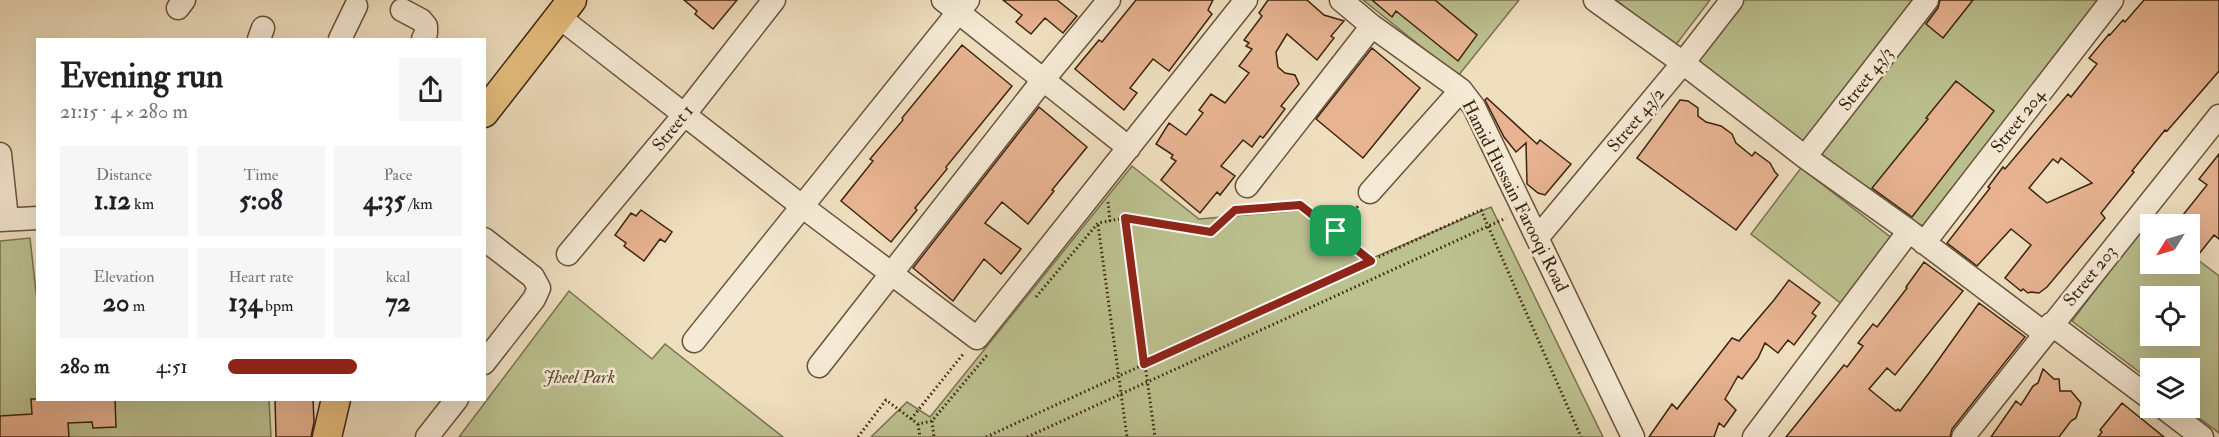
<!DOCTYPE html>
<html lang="en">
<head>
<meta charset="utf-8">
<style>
	:root { --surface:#fff; --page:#f6f6f6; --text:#202124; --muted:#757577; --accent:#8f2418 }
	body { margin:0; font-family:"IM FELL Double Pica",serif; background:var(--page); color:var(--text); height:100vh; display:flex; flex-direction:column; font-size:22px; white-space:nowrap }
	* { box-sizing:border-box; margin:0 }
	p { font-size:20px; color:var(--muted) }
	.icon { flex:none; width:33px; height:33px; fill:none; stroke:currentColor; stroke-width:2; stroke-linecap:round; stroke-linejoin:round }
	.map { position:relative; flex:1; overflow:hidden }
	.drawer { position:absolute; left:36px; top:38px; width:450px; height:363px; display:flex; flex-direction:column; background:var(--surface); border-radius:0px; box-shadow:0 6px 24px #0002 }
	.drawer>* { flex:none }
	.needle { width:39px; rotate:233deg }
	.tools { position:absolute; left:2140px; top:214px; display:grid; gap:12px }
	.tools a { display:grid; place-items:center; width:60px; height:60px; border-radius:0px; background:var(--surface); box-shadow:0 6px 24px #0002; font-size:30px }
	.pin { position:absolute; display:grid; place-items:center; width:51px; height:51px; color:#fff; margin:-26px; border-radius:12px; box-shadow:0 3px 9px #0006 }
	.round { display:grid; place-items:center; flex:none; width:63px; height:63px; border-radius:0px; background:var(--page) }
	.headline { display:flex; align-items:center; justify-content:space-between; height:102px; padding:0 24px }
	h1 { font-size:33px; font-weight:800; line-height:45px }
	.figures { display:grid; grid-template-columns:repeat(3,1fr); gap:9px; height:102px; padding:6px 24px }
	.figures div { display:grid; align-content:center; border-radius:0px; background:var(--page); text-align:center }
	.figures b { font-size:26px; font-weight:800 }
	.figures small { font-size:16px; font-weight:400 }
	.figures p { font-size:16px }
	ul { padding:0 24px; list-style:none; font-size:20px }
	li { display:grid; grid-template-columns:96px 72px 1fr; align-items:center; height:45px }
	li i { height:15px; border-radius:8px; background:var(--accent) }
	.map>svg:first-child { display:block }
	.green { fill:#bcc190; stroke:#7c7250; stroke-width:1.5; fill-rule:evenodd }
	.building { fill:#e7b391; stroke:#3c230f; stroke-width:1.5; fill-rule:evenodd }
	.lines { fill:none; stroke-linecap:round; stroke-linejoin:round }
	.minor-casing { stroke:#69523b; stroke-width:25 }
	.major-casing { stroke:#3c230f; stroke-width:31 }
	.path { stroke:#3c230f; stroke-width:3; stroke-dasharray:1.5 3; stroke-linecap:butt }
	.minor { stroke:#f5ead5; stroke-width:22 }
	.major { stroke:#e8c080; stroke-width:28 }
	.route-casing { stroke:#fff; stroke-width:12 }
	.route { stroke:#8f2418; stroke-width:8 }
	.labels { text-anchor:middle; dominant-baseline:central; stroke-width:5; stroke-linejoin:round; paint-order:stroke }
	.street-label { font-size:18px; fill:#3c230f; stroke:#f5ead5 }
	.park-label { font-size:18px; font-style:italic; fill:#5c4a2f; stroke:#f5ead5 }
</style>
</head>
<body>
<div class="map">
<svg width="2219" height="437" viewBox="0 0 2219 437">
	<rect width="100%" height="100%" fill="#efdfbf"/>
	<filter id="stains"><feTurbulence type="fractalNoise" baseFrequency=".00333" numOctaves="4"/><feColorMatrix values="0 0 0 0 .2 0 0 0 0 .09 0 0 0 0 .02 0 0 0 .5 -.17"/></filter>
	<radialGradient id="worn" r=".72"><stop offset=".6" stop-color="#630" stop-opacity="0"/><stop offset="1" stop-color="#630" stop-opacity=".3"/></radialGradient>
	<path class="green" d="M 1363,0 L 1519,0 L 1458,76 Z
		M 1616,0 L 1710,0 L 1675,46 Z
		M 1744,0 L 1917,0 L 1805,144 L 1697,60 Z
		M 1934,0 L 2098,0 L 1926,224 L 1915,227 L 1818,151 Z
		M 1132,166 L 1199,219 L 1304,210 L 1368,260 L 1491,207 L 1603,437 L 871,437 L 907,402 L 930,417 Z
		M 1801,168 L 1893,239 L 1843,305 L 1751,234 Z
		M 2147,222 L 2152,225 L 2151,264 L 2190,264 L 2190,254 L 2219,276 L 2219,433 L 2186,408 L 2190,408 L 2190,369 L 2151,369 L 2151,381 L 2072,321 ZM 2151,297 L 2190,297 L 2190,336 L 2151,336 Z
		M 30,238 L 38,310 L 38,399 L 269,399 L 271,437 L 0,437 L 0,241 Z
		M 569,291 L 652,359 L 665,344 L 783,437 L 459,437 Z"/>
	<path class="building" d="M 684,0 L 737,0 L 713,29 L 695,14 L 697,11 Z
		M 1003,0 L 1057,0 L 1077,16 L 1063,33 L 1045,18 L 1031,34 L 1016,22 L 1022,15 Z
		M 1136,0 L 1213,0 L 1208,10 L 1212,14 L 1169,71 L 1153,59 L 1130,88 L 1137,93 L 1124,110 L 1075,69 L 1099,40 L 1102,42 L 1106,37 Z
		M 1268,0 L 1307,0 L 1324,15 L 1344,21 L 1331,36 L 1334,38 L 1317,60 L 1287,34 L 1276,52 L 1278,67 L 1285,73 L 1295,75 L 1299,84 L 1281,106 L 1285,109 L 1263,138 L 1260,136 L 1252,147 L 1243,140 L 1221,166 L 1235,176 L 1220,195 L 1217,192 L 1200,213 L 1161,180 L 1176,161 L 1171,158 L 1173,155 L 1156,144 L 1169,123 L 1186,135 L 1203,113 L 1199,110 L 1211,94 L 1225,103 L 1249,73 L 1239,66 L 1252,49 L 1246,46 L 1249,43 L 1244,40 L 1262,16 L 1259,13 Z
		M 1372,0 L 1435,0 L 1477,35 L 1458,61 L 1396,11 L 1392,17 Z
		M 1940,0 L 1973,0 L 1943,38 L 1926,24 L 1938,8 Z
		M 2144,0 L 2219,0 L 2219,71 L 2167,131 L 2165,130 L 2132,171 L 2134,172 L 2101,213 L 2105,218 L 2047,287 L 2039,293 L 2031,292 L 2028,293 L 2023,289 L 2021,291 L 2005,278 L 2031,245 L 2011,229 L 1977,266 L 1947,243 L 1990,188 L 1988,187 L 2003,167 L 2005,169 L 2068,94 L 2071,97 L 2097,64 L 2089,58 L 2109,34 L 2110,35 L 2123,20 L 2125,22 ZM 2061,158 L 2092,183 L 2047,203 L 2029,188 L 2053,159 L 2058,163 Z
		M 962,45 L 1012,86 L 946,167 L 947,169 L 915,208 L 917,210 L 891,242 L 841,201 L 873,161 L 870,159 L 903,120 L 902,118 Z
		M 1372,48 L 1420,88 L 1363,158 L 1316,119 Z
		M 1956,81 L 1994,111 L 1912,217 L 1872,188 L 1928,119 L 1926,118 Z
		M 1487,98 L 1537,144 L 1540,140 L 1571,164 L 1545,195 L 1538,193 L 1527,184 L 1526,143 L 1516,152 L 1504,137 L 1485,100 Z
		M 1680,100 L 1688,101 L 1698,108 L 1698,116 L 1706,122 L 1721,126 L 1732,134 L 1736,143 L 1752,156 L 1755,152 L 1770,163 L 1775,172 L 1778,175 L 1736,230 L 1637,158 Z
		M 1039,107 L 1087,147 L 1052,190 L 1054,191 L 1028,224 L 1002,202 L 985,223 L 1021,249 L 1001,274 L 984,259 L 953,301 L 913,268 Z
		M 2219,154 L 2219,239 L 2214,235 L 2199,254 L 2190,247 L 2190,225 L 2175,225 L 2207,185 L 2199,179 Z
		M 641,210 L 672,232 L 665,242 L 660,239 L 644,261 L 624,246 L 626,243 L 615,235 L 631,213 L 636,216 Z
		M 1924,262 L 1963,291 L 1895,375 L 1887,368 L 1869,389 L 1896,411 L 1898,409 L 1900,411 L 1929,373 L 1979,303 L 2025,337 L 1952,429 L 1950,437 L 1786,437 L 1844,365 L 1847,367 L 1863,346 L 1858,343 L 1873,324 L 1877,327 L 1907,288 L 1906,287 Z
		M 1789,280 L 1820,303 L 1812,313 L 1816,316 L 1794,345 L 1788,340 L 1778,353 L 1765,343 L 1758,358 L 1742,379 L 1738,376 L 1725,399 L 1736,410 L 1724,427 L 1719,423 L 1714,437 L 1649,437 L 1672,404 L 1677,409 L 1732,338 L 1739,341 L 1774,300 Z
		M 2043,369 L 2054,379 L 2059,379 L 2060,391 L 2071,391 L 2081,403 L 2076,418 L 2071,421 L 2059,437 L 1991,437 L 2016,401 L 2021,405 L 2033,386 L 2038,383 Z
		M 31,399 L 115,399 L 116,427 L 93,428 L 92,422 L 68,423 L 69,437 L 0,437 L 0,416 L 32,414 Z
		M 275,399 L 313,399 L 314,422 L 311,437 L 276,437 Z
		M 2122,403 L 2164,437 L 2098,437 L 2102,432 L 2100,430 Z"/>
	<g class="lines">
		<g class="minor-casing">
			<path id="minor" d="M 943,0 L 1129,148
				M 1341,0 L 1372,26 L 1461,90 L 1474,107 L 1633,437
				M 1595,0 L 1683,63 L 1805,157 L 1909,231 L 2044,333
				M 178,8 L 184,0
				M 402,10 L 421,20 L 426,26 L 426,33 L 423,39
				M 559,17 L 803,207 L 977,338 L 1246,0
				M 259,39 L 263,28
				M 340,39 L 356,6
				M 0,154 L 7,219
				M 1805,157 L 1927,0
				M 1247,186 L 1372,26
				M 1370,192 L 1461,90
				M 0,220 L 38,218
				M 1538,237 L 1683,63 L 1732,0
				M 484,239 L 533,277 L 539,288 L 534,299 L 484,363
				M 1924,243 L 2112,0
				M 568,254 L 684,115 L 774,0
				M 2051,324 L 2151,399
				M 694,341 L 968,0
				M 819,366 L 1043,80 L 1109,0
				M 2164,408 L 2202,437
				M 427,437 L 457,399
				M 1754,437 L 1909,231
				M 1963,437 L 2219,116"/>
		</g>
		<g class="major-casing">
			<path id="major" d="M 484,113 L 572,0
				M 327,437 L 336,399"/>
		</g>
		<path class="path" d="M 1108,202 L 1110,221
			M 1125,219 L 1155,437
			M 1098,225 L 1127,437
			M 1336,231 L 1359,205
			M 1036,297 L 1098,223 L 1125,218 L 1211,232 L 1235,210 L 1300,205 L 1371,261
			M 911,419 L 964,353
			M 932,421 L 934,437
			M 918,424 L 920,437
			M 858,437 L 886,400 L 918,424 L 932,421 L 988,354
			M 986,437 L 1481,210 L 1581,437
			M 1027,437 L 1506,218"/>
		<use href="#minor" class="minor"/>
		<use href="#major" class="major"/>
	</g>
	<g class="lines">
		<g class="route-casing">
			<path id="route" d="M 1300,205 L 1371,261 L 1144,364 L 1125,218 L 1211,232 L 1235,210 Z"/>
		</g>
		<use href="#route" class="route"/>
	</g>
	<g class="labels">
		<g class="street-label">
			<text transform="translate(1866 79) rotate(-52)">Street 43/3</text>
			<text transform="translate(1636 120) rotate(-50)">Street 43/2</text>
			<text transform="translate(2018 121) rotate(-52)">Street 204</text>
			<text transform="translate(673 128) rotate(-51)">Street 1</text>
			<text transform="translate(1515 196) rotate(63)">Hamid Hussain Farooqi Road</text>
			<text transform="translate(2090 276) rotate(-51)">Street 203</text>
		</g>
		<g class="park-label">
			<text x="579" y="377">Jheel Park</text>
		</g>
	</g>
	<rect width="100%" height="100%" filter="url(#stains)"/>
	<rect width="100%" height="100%" fill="url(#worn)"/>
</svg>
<div class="tools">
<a><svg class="needle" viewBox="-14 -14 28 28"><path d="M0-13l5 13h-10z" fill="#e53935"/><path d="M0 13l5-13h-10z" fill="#757577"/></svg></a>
<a><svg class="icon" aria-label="locate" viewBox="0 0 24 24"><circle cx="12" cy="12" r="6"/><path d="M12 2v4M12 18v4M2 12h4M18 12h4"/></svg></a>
<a><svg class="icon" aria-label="layers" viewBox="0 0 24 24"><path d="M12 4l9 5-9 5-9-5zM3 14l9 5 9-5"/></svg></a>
</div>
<div class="pin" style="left:1336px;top:231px;background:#1e9e55"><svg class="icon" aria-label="arrive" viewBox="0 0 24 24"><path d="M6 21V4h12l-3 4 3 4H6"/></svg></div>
<section class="drawer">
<div class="headline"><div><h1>Evening run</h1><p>21:15 · 4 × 280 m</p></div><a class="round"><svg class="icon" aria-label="share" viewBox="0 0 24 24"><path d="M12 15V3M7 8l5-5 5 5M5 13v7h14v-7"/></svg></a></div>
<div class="figures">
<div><p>Distance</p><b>1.12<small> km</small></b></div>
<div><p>Time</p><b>5:08</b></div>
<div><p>Pace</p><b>4:35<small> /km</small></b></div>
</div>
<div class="figures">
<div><p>Elevation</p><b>20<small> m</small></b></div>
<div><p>Heart rate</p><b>134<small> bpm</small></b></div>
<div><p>kcal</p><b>72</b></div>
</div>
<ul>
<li><b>280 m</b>4:51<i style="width:55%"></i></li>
</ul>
</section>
</div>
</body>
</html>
